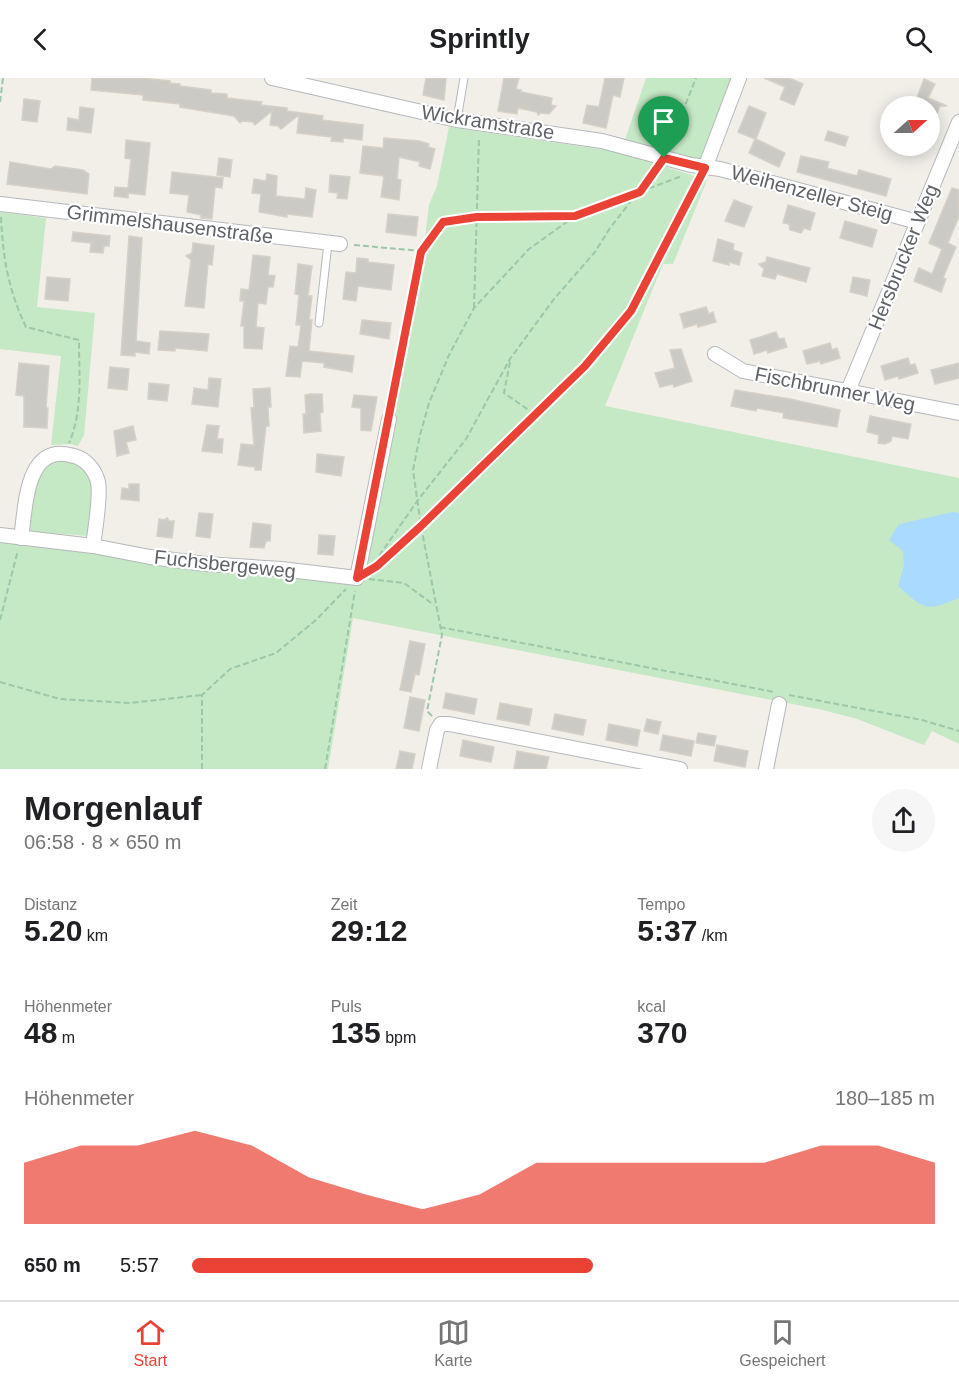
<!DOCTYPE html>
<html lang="de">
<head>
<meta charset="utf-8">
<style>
	:root { --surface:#fff; --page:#f6f6f6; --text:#202124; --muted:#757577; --line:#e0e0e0; --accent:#ea4335 }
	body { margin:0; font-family:Arial,sans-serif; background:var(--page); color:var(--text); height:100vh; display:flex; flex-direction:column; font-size:22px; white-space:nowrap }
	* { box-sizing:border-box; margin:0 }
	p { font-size:20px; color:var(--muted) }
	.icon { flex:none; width:33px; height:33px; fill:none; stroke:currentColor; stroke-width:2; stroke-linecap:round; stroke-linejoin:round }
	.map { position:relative; height:691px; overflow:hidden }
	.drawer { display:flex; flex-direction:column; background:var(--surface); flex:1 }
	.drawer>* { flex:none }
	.needle { width:39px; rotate:69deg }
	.tools { position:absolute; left:880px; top:18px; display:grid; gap:12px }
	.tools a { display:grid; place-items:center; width:60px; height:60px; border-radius:50%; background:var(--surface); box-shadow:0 3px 15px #0003; font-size:30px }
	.pin { position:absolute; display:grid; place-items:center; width:51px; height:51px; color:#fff; margin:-62px -26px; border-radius:50% 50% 50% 0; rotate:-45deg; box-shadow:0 0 6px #0007 }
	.pin .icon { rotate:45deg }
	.round { display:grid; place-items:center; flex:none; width:63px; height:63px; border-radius:32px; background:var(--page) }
	.headline { display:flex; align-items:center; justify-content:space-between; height:102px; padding:0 24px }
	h1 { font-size:33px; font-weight:600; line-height:45px }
	.metrics { display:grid; grid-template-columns:repeat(3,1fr); gap:9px; height:102px; padding:6px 24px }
	.metrics div { display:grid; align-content:center }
	.metrics b { font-size:30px; font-weight:600 }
	.metrics small { font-size:16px; font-weight:400 }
	.metrics p { font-size:16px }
	.chart { height:168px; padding:12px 24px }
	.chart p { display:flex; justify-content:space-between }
	.chart svg { width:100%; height:108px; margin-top:6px; fill:var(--accent); opacity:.7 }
	ul { padding:0 24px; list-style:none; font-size:20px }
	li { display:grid; grid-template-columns:96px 72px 1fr; align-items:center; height:45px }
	li i { height:15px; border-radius:8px; background:var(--accent) }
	header { display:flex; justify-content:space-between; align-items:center; height:78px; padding:0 24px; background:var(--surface); font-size:27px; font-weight:600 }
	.tabs { display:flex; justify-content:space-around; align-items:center; height:84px; border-top:2px solid var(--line); background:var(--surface); font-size:16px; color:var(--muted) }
	.tabs a { display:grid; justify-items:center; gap:3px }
	.tabs .active { color:var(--accent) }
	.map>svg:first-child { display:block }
	.green { fill:#c5e8c5 }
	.water { fill:#aadaff }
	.building { fill:#cccac5; stroke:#d6d1c6; stroke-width:1.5 }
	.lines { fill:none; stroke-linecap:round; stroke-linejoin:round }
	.service-casing { stroke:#b5b8bc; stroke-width:9 }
	.minor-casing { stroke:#b5b8bc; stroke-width:16 }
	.path { stroke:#9cc7a9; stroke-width:2; stroke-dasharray:6 3; stroke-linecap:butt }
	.service { stroke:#fff; stroke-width:7 }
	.minor { stroke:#fff; stroke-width:14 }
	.route-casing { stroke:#fff; stroke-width:12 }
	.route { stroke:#ea4335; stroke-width:8 }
	.labels { text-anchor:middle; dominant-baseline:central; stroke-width:4.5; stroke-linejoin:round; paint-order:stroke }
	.street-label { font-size:20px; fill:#5f6368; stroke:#fff }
</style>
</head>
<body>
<header><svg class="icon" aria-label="back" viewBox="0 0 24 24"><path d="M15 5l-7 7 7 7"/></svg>Sprintly<svg class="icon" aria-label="search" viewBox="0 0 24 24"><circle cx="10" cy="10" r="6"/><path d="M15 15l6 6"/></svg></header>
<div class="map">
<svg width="959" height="691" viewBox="0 0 959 691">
	<rect width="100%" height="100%" fill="#f1efe8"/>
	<path class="green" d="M 646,0 L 732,0 L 698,86 L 625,62 Z
		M 449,49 L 619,74 L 707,102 L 673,186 L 663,186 L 605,328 L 959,400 L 959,666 L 932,653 L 924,667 L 857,641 L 823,632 L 353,540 L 328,691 L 0,691 L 0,464 L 359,503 L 396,317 L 389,316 L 415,179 L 418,167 L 424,168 L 429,127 L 437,108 Z
		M 0,134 L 46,140 L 37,229 L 95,235 L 84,357 L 78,368 L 71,366 L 51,367 L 61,278 L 0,271 Z
		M 52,381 C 59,382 69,381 75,384 C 102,396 90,435 88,458 L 26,453 L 33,398 Z"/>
	<path class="water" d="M 953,434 L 959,435 L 959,520 C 925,534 925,532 898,508 L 904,488 L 903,473 L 889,462 L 899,446 Z"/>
	<path class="building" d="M 92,0 L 141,0 L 170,3 L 170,5 L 180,6 L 180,8 L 211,12 L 211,15 L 227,16 L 227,20 L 262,24 L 261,27 L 287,30 L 287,33 L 323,38 L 322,42 L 363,47 L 362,62 L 343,60 L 343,64 L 331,63 L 332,59 L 297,55 L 299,37 L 281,51 L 278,48 L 270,47 L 272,33 L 255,47 L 253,44 L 242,43 L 240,45 L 234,38 L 180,29 L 180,26 L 143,22 L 143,17 L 91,12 Z
		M 426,0 L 446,0 L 444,22 L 423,17 Z
		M 504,0 L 519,0 L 516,11 L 521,12 L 521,14 L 552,20 L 551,27 L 556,28 L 549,36 L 541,35 L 538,37 L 537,34 L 518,30 L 517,36 L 498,33 Z
		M 605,0 L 624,0 L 620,19 L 613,17 L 606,50 L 583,45 L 587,27 L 599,29 Z
		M 764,0 L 789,0 L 803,6 L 794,27 L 780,21 L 785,9 Z
		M 924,1 L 935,6 L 928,20 L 947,28 L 940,28 L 930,53 L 930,28 L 914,28 Z
		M 24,21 L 40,23 L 37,44 L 22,42 Z
		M 749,28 L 766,35 L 756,61 L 785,75 L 779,89 L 749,75 L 755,61 L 738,54 Z
		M 80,29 L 94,31 L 91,55 L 67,52 L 68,40 L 79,42 Z
		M 828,53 L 848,59 L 845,68 L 825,62 Z
		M 384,60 L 419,63 L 429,66 L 428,69 L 435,71 L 430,91 L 419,88 L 420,84 L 399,79 L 397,101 L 401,102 L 399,122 L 381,119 L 384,98 L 360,95 L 363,68 L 383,70 Z
		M 126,62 L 150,65 L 145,117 L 128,115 L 128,120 L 114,118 L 115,109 L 128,110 L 131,81 L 125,80 Z
		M 801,78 L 829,84 L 827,90 L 857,98 L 859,92 L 891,101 L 886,118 L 797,94 Z
		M 219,80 L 232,82 L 230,99 L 217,97 Z
		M 10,84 L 51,91 L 55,88 L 83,92 L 89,96 L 87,116 L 7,106 Z
		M 172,94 L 223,100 L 222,110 L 215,109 L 212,141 L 201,140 L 201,137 L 187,134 L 189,117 L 170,115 Z
		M 267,96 L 277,98 L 276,118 L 305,121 L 306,110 L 316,112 L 312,139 L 287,136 L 287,139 L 259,134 L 261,116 L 252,115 L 254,101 L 266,103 Z
		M 330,97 L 350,99 L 347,121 L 337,120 L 338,115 L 329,114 Z
		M 952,110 L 959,112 L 959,138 L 948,165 L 956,169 L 943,200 L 946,201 L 941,214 L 914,203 L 919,190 L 932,196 L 942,171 L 929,165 Z
		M 734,122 L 752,129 L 744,149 L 725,143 Z
		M 788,127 L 815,135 L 810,152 L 804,150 L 801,155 L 790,152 L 789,146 L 783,145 Z
		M 388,136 L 418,139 L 416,158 L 386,154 Z
		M 845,143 L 877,152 L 872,169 L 840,160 Z
		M 73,154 L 110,158 L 109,168 L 104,168 L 103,175 L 90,174 L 91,165 L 72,163 Z
		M 129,158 L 142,160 L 136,263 L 150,265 L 149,276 L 135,274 L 135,278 L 121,277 Z
		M 718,161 L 734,166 L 733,172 L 742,175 L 739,187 L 729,184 L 729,187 L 713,183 Z
		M 193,165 L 214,168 L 212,187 L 208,186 L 204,230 L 185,228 L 191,182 L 186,178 L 192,175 Z
		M 253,177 L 270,179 L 268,197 L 275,198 L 273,209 L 268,209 L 266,226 L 258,225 L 256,249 L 264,250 L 262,271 L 244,270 L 244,248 L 241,248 L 244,223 L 240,223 L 241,211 L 249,212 Z
		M 767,179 L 810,190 L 806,204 L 777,196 L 775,201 L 762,198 L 764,191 L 759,186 L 766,184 Z
		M 357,180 L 368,181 L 368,184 L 394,187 L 391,212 L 358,208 L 356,223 L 343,221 L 346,194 L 356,195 Z
		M 298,186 L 312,188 L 308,218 L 312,218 L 309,242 L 312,242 L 309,273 L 354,278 L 352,294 L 324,289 L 324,285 L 302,283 L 300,299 L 286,298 L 290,268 L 298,269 L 301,247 L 296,247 L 299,217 L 295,216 Z
		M 47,199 L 70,201 L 68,223 L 45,221 Z
		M 853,199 L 870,202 L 867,218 L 850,214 Z
		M 706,229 L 709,236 L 713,234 L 716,244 L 698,249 L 697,246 L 684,250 L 680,236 Z
		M 362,242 L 391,245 L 389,261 L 360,256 Z
		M 160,253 L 209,256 L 207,273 L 175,270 L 175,273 L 158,272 Z
		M 776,254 L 779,261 L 784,260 L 787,269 L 768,275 L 767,272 L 754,276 L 750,262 Z
		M 830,265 L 832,272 L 837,270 L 840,280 L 821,286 L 820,283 L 807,286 L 803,273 Z
		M 681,271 L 692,303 L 674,309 L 673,306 L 660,309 L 655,295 L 675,290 L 670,272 Z
		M 908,280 L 910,287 L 915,286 L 918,295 L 899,301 L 898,298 L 885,302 L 881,288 Z
		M 19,285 L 49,288 L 46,330 L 48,330 L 47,350 L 24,349 L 24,318 L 16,317 Z
		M 959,285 L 959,300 L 935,306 L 931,292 Z
		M 110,289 L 129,291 L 127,312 L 108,310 Z
		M 209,300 L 221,301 L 218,329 L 192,326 L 194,310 L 208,312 Z
		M 149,305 L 169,307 L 167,323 L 148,321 Z
		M 270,310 L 271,329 L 268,329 L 269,348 L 266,348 L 261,392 L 255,392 L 255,389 L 238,387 L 241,366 L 254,367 L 251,330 L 254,330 L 253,311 Z
		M 735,312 L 790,321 L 840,332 L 837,349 L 783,340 L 784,335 L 757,330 L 756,333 L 731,328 Z
		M 310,316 L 322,316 L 323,334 L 320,335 L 321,353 L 304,355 L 303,336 L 306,336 L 305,317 Z
		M 354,317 L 377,319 L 371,353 L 361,352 L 361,330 L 352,329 Z
		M 870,338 L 911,346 L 908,361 L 892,358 L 891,363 L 885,366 L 878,365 L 879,357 L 867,354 Z
		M 207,347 L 219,348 L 217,361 L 223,361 L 222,375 L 202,373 Z
		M 133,348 L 136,362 L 126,364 L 129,375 L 117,378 L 114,353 Z
		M 317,376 L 344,379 L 341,398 L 316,394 Z
		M 129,406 L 139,406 L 139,423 L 121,421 L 122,410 L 129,411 Z
		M 199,435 L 213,436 L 210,460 L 196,458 Z
		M 167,440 L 169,443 L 174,443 L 172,460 L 157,458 L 159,441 L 164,442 Z
		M 253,445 L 271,447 L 270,463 L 266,463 L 264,470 L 250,469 Z
		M 319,457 L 335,458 L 333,477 L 318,476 Z
		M 410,563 L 425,566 L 419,597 L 415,596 L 411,614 L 400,612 Z
		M 446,615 L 477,621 L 474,636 L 443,630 Z
		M 410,619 L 425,622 L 419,653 L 404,650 Z
		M 500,625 L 532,631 L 529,647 L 497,641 Z
		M 555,636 L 586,642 L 583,657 L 552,651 Z
		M 647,641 L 661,644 L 658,656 L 644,653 Z
		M 609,646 L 640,652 L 637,668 L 606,662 Z
		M 698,655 L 716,658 L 714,668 L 696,665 Z
		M 663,657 L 694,663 L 691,678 L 660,672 Z
		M 463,662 L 494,669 L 491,684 L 460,678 Z
		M 717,667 L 748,673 L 745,689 L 714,683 Z
		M 400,673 L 415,676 L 412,691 L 396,691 Z
		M 517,673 L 549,679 L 546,691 L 514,691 Z"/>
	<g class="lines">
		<g class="service-casing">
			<path id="service" d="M 457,42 L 464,0
				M 319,245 L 328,165"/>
		</g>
		<g class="minor-casing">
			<path id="minor" d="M 272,0 L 457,42 L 602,63 L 691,87 L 720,91 L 918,144
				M 705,90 L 739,0
				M 0,126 L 340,166
				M 715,276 L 743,293 L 959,335
				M 848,313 L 959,44
				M 0,457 L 93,468 L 150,479 L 206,486 L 281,491 L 357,500 L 389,341
				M 21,460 C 26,429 25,363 74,378 C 86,381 95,392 98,404 C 101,418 95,452 93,468
				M 429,691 L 437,652 L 441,646 L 449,646 L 680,691
				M 766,691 L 779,626"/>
		</g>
		<path class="path" d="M 0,24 L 3,0
			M 669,68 L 696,0
			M 1,139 C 3,180 8,211 26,249 L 79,262 C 79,296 83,333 69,365
			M 354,167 L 421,173 L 443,144 L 477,139 L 575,138 L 682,98
			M 474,230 L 479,59
			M 510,284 L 504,315 L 536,337
			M 391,329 L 421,173
			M 374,485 L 418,422 L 466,361 L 510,281 L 554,221 L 595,174 L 610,150 L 656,91
			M 372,491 L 421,448 L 585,288 L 631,233 L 700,100
			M 369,501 L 404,505 L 434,527
			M 0,542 L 18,472
			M 440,549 L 774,614
			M 0,604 L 60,621 L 130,625 L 201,617
			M 789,617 L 922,642 L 959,653
			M 432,638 L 427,633 L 442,557 L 421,448 L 413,392 L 420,357 L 429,325 L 449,277 L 474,230 L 529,171 L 575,138
			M 202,691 L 202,617 L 230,591 L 276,575 L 316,542 L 346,511
			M 325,691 L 355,513"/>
		<use href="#service" class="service"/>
		<use href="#minor" class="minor"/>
	</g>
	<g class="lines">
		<g class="route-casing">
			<path id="route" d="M 664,80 L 705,90 L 631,233 L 585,288 L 421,448 L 377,488 L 357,500 L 421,174 L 443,144 L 477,139 L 575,138 L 640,114 Z"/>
		</g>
		<use href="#route" class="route"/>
	</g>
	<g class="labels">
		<g class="street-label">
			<text transform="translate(488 44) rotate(9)">Wickramstraße</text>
			<text transform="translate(812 115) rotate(15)">Weihenzeller Steig</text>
			<text transform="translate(170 146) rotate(7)">Grimmelshausenstraße</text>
			<text transform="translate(903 179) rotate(-68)">Hersbrucker Weg</text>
			<text transform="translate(835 311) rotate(11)">Fischbrunner Weg</text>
			<text transform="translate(225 486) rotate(6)">Fuchsbergeweg</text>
		</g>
	</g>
</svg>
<div class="tools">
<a><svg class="needle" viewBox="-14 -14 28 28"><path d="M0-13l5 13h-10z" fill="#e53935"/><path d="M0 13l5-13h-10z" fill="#757577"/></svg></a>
</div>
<div class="pin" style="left:664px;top:80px;background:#1e9e55"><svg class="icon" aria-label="arrive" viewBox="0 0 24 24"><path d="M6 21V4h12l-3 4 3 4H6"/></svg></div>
</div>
<section class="drawer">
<div class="headline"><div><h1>Morgenlauf</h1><p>06:58 · 8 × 650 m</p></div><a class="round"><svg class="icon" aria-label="share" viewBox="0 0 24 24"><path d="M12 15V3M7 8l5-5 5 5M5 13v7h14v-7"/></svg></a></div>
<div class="metrics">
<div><p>Distanz</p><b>5.20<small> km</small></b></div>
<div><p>Zeit</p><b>29:12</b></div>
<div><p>Tempo</p><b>5:37<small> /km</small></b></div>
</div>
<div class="metrics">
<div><p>Höhenmeter</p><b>48<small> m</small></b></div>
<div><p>Puls</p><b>135<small> bpm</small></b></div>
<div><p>kcal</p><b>370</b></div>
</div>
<div class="chart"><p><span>Höhenmeter</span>180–185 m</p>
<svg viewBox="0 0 160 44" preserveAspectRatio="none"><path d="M0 44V19L10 12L20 12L30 6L40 12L50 25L60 32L70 38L80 32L90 19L100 19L110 19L120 19L130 19L140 12L150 12L160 19V44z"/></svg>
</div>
<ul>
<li><b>650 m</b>5:57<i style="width:54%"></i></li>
</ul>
</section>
<nav class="tabs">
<a class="active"><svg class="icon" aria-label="home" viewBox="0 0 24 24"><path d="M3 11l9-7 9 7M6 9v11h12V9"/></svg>Start</a>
<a><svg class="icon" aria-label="map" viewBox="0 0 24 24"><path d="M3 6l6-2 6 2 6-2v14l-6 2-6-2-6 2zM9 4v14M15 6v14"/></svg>Karte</a>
<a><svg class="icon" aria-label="saved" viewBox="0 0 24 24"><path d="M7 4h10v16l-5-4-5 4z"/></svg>Gespeichert</a>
</nav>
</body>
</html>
